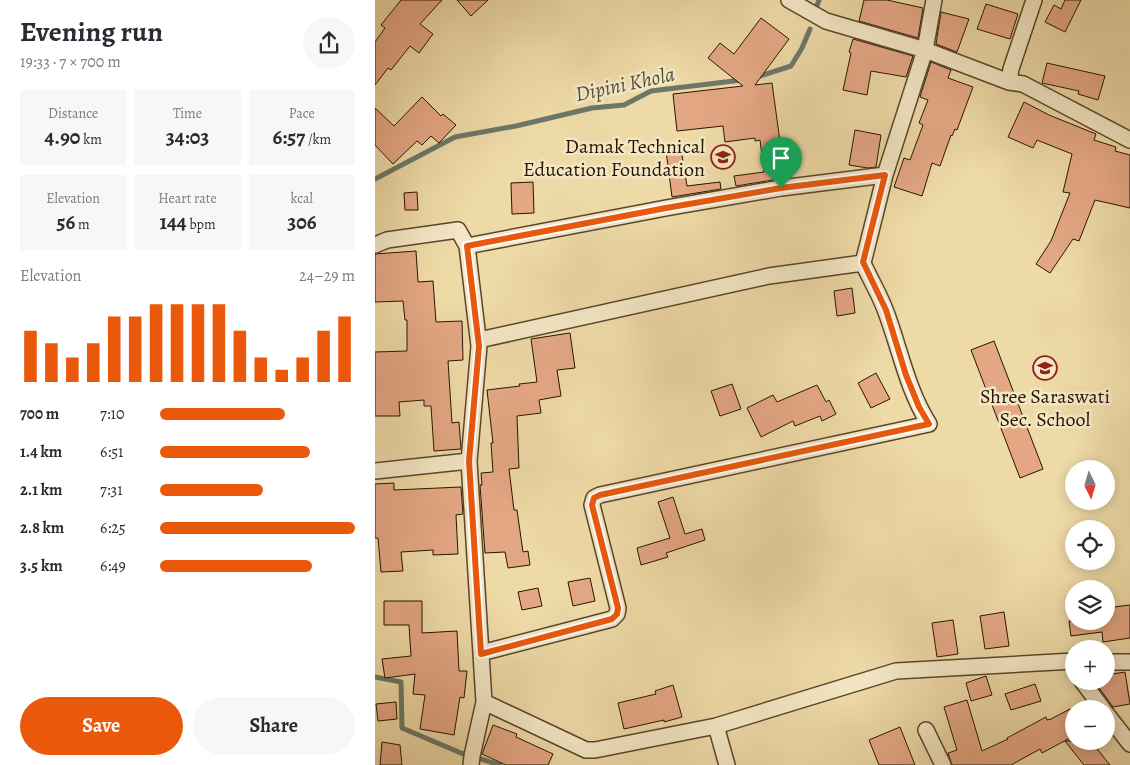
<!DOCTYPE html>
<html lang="en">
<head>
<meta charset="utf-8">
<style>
	:root { --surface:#fff; --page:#f7f7f7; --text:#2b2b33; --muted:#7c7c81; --accent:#ea580c }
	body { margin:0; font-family:Alegreya,serif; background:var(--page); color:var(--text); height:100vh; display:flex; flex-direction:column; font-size:19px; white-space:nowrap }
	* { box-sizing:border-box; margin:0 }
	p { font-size:16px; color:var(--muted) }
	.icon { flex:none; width:28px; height:28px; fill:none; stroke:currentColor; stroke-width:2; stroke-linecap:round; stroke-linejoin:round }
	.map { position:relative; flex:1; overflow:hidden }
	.details { display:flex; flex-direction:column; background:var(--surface); width:375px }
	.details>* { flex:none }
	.needle { width:32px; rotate:175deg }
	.controls { position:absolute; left:690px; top:460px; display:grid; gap:10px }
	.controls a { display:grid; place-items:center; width:50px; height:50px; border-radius:50%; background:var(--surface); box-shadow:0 2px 12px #0003; font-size:25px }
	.pin { position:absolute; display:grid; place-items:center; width:42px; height:42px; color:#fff; margin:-51px -21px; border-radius:50% 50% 50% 0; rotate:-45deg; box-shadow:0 0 5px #0007 }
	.pin .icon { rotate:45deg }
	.round { display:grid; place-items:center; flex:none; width:52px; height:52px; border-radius:26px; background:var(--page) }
	.summary { display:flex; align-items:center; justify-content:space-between; height:85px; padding:0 20px }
	h1 { font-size:28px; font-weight:700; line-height:38px }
	.figures { display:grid; grid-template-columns:repeat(3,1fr); gap:8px; height:85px; padding:5px 20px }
	.figures div { display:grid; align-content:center; border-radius:0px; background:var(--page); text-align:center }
	.figures b { font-size:21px; font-weight:700 }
	.figures small { font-size:14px; font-weight:400 }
	.figures p { font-size:14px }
	.chart { height:140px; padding:10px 20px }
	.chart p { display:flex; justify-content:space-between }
	.chart svg { width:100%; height:90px; margin-top:5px; stroke:var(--accent); stroke-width:6 }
	.cta { display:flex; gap:10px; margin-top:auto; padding:10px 20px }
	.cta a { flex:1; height:58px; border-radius:30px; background:var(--accent); color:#fff; font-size:20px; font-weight:700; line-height:58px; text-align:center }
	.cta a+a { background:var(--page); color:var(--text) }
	ul { padding:0 20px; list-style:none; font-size:16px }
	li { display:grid; grid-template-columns:80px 60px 1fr; align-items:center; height:38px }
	li i { height:12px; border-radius:6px; background:var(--accent) }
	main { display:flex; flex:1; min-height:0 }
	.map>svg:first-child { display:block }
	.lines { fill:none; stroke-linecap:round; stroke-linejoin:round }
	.stream { stroke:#6b7867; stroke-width:5 }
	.building { fill:#e4a784; stroke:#271501 }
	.street-casing { stroke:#59462a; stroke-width:18 }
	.street { stroke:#f4e7c6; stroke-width:15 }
	.route-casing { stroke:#fff; stroke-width:10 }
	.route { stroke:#ea580c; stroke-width:6 }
	.labels { text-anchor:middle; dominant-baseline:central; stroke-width:5; stroke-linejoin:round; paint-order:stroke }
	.poi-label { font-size:20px; fill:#271501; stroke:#f4e7c6; text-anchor:end }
	.water-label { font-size:21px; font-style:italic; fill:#4f4f3c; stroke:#f4e7c6 }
</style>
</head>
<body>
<main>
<section class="details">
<div class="summary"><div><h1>Evening run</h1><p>19:33 · 7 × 700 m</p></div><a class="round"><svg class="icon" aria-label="share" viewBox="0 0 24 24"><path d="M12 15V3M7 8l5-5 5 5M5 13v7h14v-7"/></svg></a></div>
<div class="figures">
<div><p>Distance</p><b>4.90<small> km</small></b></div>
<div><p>Time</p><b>34:03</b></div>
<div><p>Pace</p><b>6:57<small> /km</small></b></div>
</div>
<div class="figures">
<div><p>Elevation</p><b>56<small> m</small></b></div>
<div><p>Heart rate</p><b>144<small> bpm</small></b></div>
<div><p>kcal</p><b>306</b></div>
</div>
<div class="chart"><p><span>Elevation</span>24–29 m</p>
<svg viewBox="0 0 160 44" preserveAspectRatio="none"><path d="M5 44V19M15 44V25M25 44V32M35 44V25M45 44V12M55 44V12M65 44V6M75 44V6M85 44V6M95 44V6M105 44V19M115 44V32M125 44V38M135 44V32M145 44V19M155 44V12"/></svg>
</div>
<ul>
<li><b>700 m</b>7:10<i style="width:64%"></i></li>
<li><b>1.4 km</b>6:51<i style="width:77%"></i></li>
<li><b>2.1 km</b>7:31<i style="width:53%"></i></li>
<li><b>2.8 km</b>6:25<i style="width:100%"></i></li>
<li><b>3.5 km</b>6:49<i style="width:78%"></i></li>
</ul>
<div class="cta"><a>Save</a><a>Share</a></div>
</section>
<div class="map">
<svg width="755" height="765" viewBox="0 0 755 765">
	<rect width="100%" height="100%" fill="#eedaa7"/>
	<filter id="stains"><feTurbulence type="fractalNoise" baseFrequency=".004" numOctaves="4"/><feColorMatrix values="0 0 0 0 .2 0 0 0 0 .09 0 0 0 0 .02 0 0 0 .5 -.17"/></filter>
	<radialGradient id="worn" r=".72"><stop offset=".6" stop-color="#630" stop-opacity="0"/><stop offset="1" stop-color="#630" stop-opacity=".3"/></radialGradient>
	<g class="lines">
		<path class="stream" d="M 441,8 L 444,0
			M 382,77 L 416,66 L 427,48 L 435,29
			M 0,179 L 80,137 L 141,126 L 217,108 L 249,105 L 276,91 L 367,80
			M 0,677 L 26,682 L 27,728 L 86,753 L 125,765"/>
	</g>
	<path class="building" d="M 26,0 L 67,0 L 45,24 L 58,34 L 44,53 L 35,46 L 16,70 L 13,68 L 0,85 L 0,42 L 10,28 L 6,25 Z
		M 82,0 L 113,0 L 96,16 Z
		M 489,0 L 512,0 L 548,8 L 543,38 L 484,21 Z
		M 690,0 L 706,0 L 690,32 L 670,22 L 679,5 L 686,9 Z
		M 611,4 L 643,14 L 635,39 L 602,29 Z
		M 566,12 L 594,19 L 582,52 L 561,44 Z
		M 386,18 L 414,39 L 380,85 L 397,83 L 410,178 L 361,186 L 359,176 L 389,172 L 385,140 L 380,141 L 380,138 L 350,142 L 348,126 L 302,131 L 298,94 L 368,86 L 333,58 L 345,43 L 359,54 Z
		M 478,39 L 538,56 L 531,77 L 496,71 L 492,95 L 468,90 L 476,53 L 474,52 Z
		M 556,62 L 576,70 L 573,78 L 598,87 L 582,130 L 580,129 L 577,136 L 576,135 L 565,166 L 557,163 L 547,196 L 519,187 L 529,158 L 535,160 L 548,125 L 544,123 L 553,100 L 545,97 Z
		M 672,63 L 730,76 L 723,100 L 703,94 L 704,91 L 667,83 Z
		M 47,97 L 66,116 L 68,114 L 81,125 L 64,143 L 56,136 L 47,145 L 42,141 L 18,164 L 0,145 L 0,108 L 19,126 Z
		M 649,102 L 674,115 L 721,134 L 719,140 L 741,147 L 740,151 L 755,155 L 755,208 L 720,200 L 704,241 L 698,239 L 675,273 L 661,264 L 676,241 L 695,193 L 688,192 L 697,154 L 662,140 L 658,148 L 633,137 Z
		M 480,130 L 506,135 L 501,167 L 493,168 L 474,165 Z
		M 306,149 L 312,186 L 345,182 L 346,189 L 297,197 L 291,151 Z
		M 158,182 L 159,213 L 137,214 L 136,183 Z
		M 42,192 L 43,210 L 30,210 L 29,193 Z
		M 41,251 L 43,282 L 58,281 L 61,322 L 87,321 L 88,360 L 73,361 L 77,423 L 84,422 L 86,449 L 59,451 L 56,406 L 49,406 L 49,400 L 24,402 L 25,416 L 0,416 L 0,352 L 32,351 L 32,320 L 30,320 L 28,301 L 0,302 L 0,254 Z
		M 477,288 L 480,313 L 462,316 L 459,291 Z
		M 195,333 L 200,368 L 182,370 L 186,396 L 164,400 L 166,413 L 142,416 L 144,468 L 134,469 L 139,510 L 142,510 L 148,552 L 153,551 L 155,565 L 133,568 L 130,552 L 110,553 L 105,485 L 107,485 L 106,473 L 118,472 L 116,443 L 118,443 L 112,390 L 145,386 L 144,384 L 162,382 L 156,339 Z
		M 619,341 L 668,469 L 645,478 L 596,350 Z
		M 501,373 L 515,399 L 496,408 L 483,383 Z
		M 357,384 L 366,409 L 345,416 L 336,391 Z
		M 442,385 L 451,402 L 454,400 L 461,414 L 447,421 L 445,416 L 420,426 L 418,421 L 386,437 L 372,408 L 398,395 L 402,402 Z
		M 19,483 L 19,490 L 86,487 L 88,514 L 81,515 L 83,554 L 58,555 L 58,550 L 26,552 L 28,571 L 6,572 L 3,538 L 0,538 L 0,484 Z
		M 298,497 L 310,534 L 327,529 L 330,540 L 291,553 L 293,557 L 266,565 L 262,548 L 295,538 L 283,502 Z
		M 215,578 L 220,601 L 198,606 L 193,582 Z
		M 163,588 L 167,606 L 147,610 L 143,592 Z
		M 9,601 L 47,601 L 47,633 L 82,631 L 84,671 L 92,671 L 89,698 L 85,697 L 79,735 L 45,729 L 50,695 L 38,694 L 40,674 L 10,678 L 7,659 L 36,656 L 34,625 L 9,625 Z
		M 755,605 L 755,638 L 728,642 L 727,632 L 696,636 L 694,621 L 731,621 L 731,608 Z
		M 629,612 L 634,646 L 610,649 L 605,616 Z
		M 578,620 L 583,654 L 562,657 L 557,623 Z
		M 750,672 L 755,704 L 738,707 L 719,681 L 731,681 L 731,675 Z
		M 611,676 L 617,695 L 596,701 L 591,683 Z
		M 660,684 L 666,701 L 636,710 L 630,694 Z
		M 298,685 L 307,717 L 289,722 L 289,720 L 249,729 L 243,703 L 281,694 L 280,691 Z
		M 592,700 L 607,751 L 633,739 L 632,738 L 671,717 L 672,720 L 676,719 L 695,709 L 699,716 L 699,736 L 667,753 L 665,749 L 636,765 L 577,765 L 573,753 L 582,750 L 569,707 Z
		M 21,702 L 22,719 L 3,721 L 1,704 Z
		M 118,725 L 142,734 L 141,737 L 178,754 L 173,765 L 131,765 L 107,754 Z
		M 525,727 L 540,765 L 504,765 L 494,740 Z
		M 690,741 L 716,741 L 735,765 L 709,765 Z
		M 7,742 L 25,745 L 27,765 L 5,765 Z"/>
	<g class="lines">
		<g class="street-casing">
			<path id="street" d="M 414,0 L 451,21 L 550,50 L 634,82 L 648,84 L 755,140
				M 634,82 L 636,69 L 659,0
				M 0,245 L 12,240 L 83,230 L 92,246
				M 104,340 L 394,276 L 488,263
				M 0,471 L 94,461
				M 106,653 L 237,619 L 242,614 L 243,608 L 217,505 L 219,498 L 225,495 L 554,424 C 532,389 525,349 511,312 C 505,295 495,279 488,263 L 510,175
				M 731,662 L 755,662
				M 707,681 L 728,709
				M 109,702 L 211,750 L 220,750 L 341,726 L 521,671 L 699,661
				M 731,713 L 755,744
				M 341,726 L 352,765
				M 551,730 L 568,765
				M 96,765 L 97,756 L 109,702 L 94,461 L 104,346 L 92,246 L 291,208 L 406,188 L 510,175 L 550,50 L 559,0"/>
		</g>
		<use href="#street" class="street"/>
	</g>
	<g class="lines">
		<g class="route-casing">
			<path id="route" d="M 510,175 L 488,262 L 511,310 L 531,375 L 544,407 L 554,424 L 225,495 L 219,498 L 217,505 L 243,608 L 242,614 L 237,619 L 106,654 L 94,461 L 104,346 L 92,246 L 291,208 L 406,188 Z"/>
		</g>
		<use href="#route" class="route"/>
	</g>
	<defs>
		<g id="school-ring" transform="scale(1.25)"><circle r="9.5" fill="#f4e7c6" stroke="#8f2418" stroke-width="1.5"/><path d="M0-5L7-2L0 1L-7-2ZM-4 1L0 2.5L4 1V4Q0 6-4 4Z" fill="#8f2418"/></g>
	</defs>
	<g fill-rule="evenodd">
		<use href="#school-ring" x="348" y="157"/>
		<use href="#school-ring" x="670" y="368"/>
	</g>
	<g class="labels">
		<g class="poi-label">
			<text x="330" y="146">Damak Technical<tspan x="330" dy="23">Education Foundation</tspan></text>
			<text x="670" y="396" text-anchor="middle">Shree Saraswati<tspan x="670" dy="23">Sec. School</tspan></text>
		</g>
		<g class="water-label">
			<text transform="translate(250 84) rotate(-12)">Dipini Khola</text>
		</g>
	</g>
	<rect width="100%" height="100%" filter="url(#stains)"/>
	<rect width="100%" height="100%" fill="url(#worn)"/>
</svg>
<div class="controls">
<a><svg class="needle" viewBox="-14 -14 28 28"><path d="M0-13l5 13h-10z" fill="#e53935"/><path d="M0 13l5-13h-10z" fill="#7c7c81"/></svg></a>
<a><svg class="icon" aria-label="locate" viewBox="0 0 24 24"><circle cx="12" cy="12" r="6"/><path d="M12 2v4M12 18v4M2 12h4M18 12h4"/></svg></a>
<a><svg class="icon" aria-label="layers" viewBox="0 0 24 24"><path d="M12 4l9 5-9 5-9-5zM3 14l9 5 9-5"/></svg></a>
<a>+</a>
<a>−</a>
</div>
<div class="pin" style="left:406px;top:188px;background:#1e9e55"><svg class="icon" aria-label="arrive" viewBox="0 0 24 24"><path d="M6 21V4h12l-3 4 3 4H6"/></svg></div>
</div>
</main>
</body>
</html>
